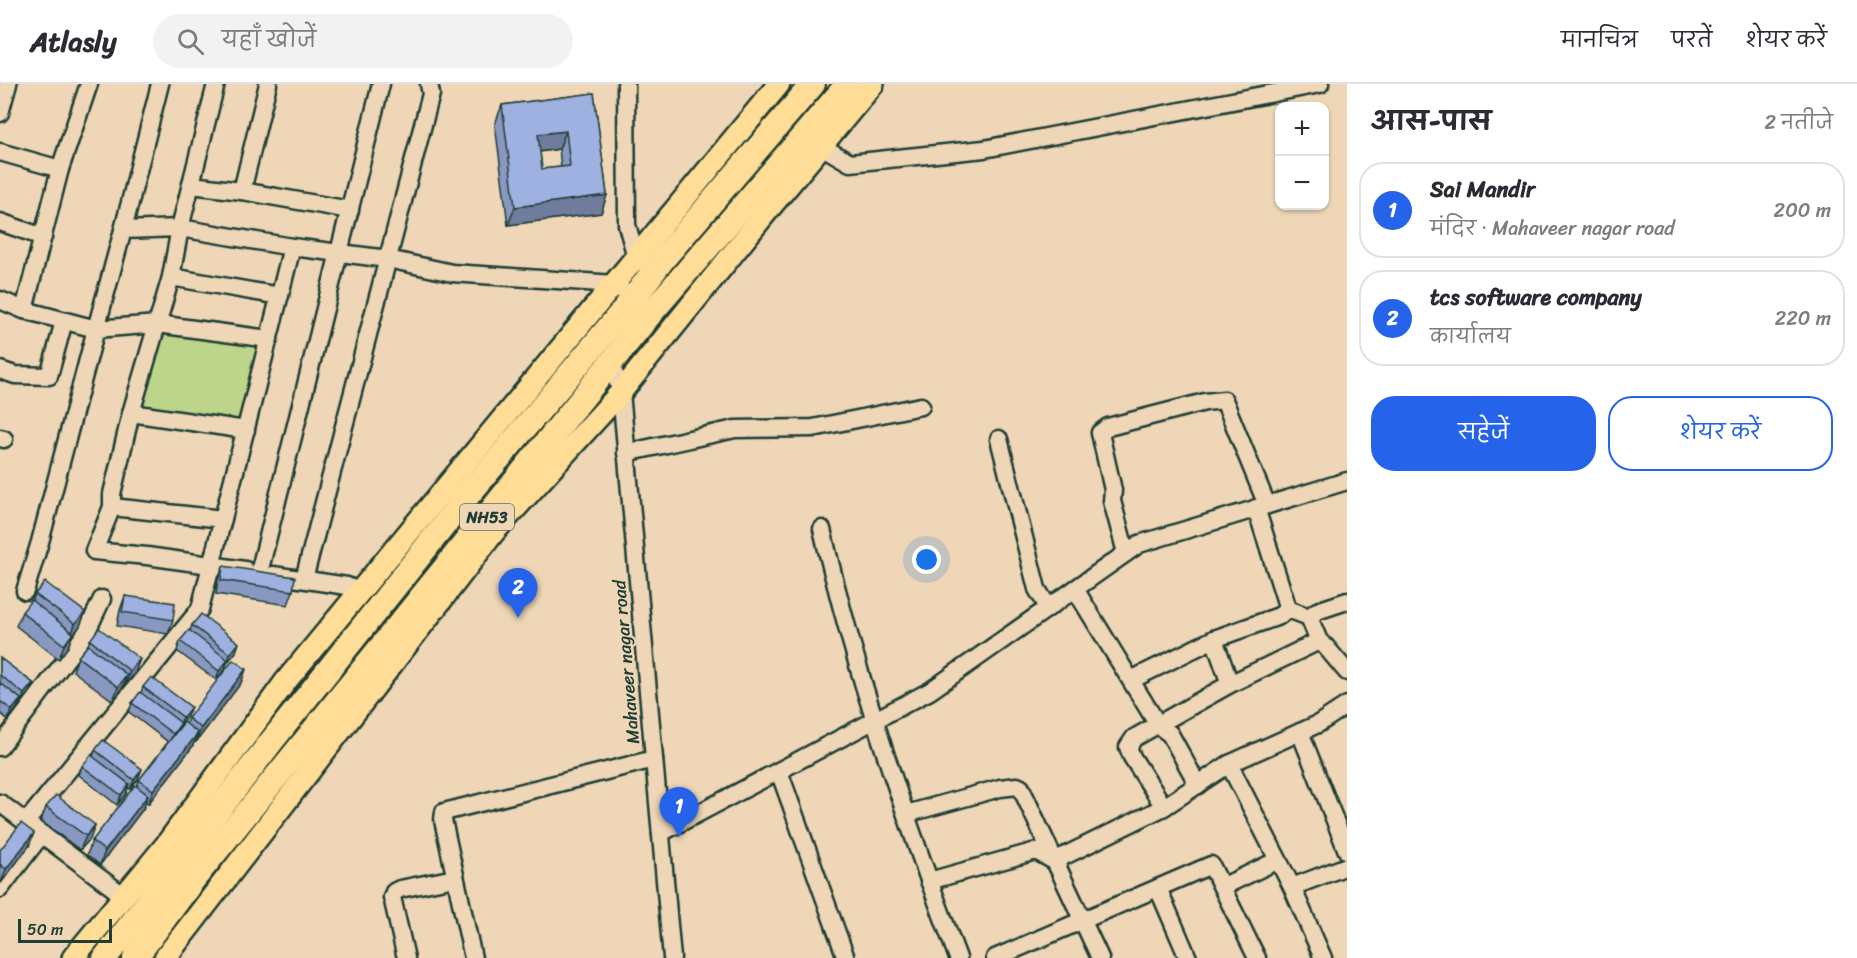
<!DOCTYPE html>
<html lang="hi">
<meta charset="utf-8">
<style>
:root{--surface:#fff;--page:#f2f2f3;--text:#2b2b33;--muted:#7c7c81;--line:#e1e1e2;--accent:#2563eb}
body{margin:0;font-family:Sriracha,"Playpen Sans Deva",sans-serif;background:var(--page);color:var(--text)}
.controls{position:absolute;right:18px;top:18px;display:grid;overflow:hidden;border-radius:12px;box-shadow:0 2px 4px #0004}
.controls button{width:54px;height:54px;display:grid;place-items:center;padding:0;border:0;border-bottom:2px solid var(--line);background:var(--surface);color:var(--text);font:30px sans-serif}
.scale{position:absolute;left:18px;bottom:15px;width:94px;box-sizing:border-box;padding-left:6px;border:3px solid #1f3d34;border-top:0;font-size:16px;line-height:21px;white-space:nowrap;color:#1f3d34;-webkit-text-stroke:4px #eed6b6;paint-order:stroke}
.you{position:absolute;left:927px;top:476px;width:21px;height:21px;margin:-15px;border:4px solid #fff;border-radius:50%;background:#1a73e8;box-shadow:0 0 0 9px #1a73e833}
.badge{display:grid;place-items:center;width:39px;height:39px;border-radius:50%;background:var(--accent);color:#fff;font-size:20px;font-weight:700}
.pin{position:absolute;translate:-50% -50px;filter:drop-shadow(0 2px 3px #0008)}
.pin::after{content:'';position:absolute;top:32px;width:21px;height:18px;background:inherit;clip-path:polygon(0 0,100% 0,50% 100%)}
.list{margin:0;padding:0;list-style:none}
h2{display:flex;justify-content:space-between;align-items:center;height:78px;margin:0;padding:0 24px;font-size:26px}
h2 small{font-size:20px;font-weight:400;color:var(--muted)}
.list li{display:grid;grid-template-columns:39px 1fr auto;gap:18px;align-items:center;box-sizing:border-box;height:96px;margin:0 12px 12px;padding:0 12px;border:2px solid var(--line);border-radius:24px}
.list b{display:block;font-size:22px;white-space:nowrap}
.list p{margin:0;font-size:20px;white-space:nowrap;color:var(--muted)}
.list em{font-size:20px;font-style:normal;color:var(--muted)}
.actions{display:flex;gap:12px;padding:18px 24px}
.actions a{flex:1;padding:14px 0;border:2px solid var(--accent);border-radius:24px;text-align:center;font-size:21px;color:var(--accent)}
.actions .main{background:var(--accent);color:#fff}
.icon{flex:none;width:33px;height:33px;fill:none;stroke:currentColor;stroke-width:2;stroke-linecap:round;stroke-linejoin:round}
.map{position:relative;flex:none;width:1347px;height:874px;overflow:hidden}
header{display:flex;align-items:center;gap:36px;box-sizing:border-box;height:84px;padding:0 30px;background:var(--surface);border-bottom:2px solid var(--line)}
header strong{font-size:28px}
nav{display:flex;gap:33px;margin-inline-start:auto;font-size:21px}
.search{width:420px;height:54px;background:var(--page);display:flex;align-items:center;gap:15px;box-sizing:border-box;padding:0 21px;border-radius:33px;color:var(--muted);font-size:22px}
main{display:flex}
aside{flex:1;background:var(--surface)}
.map>svg:first-child{display:block}
.green{fill:#bcd58b;stroke:#6e8960;stroke-width:1.5}
.lines{fill:none;stroke-linecap:round;stroke-linejoin:round}
.minor-casing{stroke:#1f3d34;stroke-width:21}
.major-casing{stroke:#1f3d34;stroke-width:26}
.highway-casing{stroke:#1f3d34;stroke-width:28}
.minor{stroke:#eed6b6;stroke-width:16}
.major{stroke:#ffdd96;stroke-width:21}
.highway{stroke:#ffdd96;stroke-width:24}
.wall{fill:#8998c1;stroke:#1f3d34;stroke-width:1.5;fill-rule:evenodd}
.shaded-wall{fill:#6f7c9d;stroke:#1f3d34;stroke-width:1.5}
.building{fill:#9fb1e0;stroke:#1f3d34;stroke-width:1.5;fill-rule:evenodd}
.labels{text-anchor:middle;dominant-baseline:central;stroke-width:4.5;stroke-linejoin:round;paint-order:stroke}
.shield{fill:#eed6b6;stroke:#5d6b5b;stroke-width:1.5}
.shield-label{font-size:16px;font-weight:bold;fill:#1f3d34}
.street-label{font-size:18px;fill:#1f3d34;stroke:#eed6b6}
</style>
<header>
<strong>Atlasly</strong>
<div class="search"><svg class="icon" aria-label="search" viewBox="0 0 24 24"><circle cx="10" cy="10" r="6"/><path d="M15 15l6 6"/></svg>यहाँ खोजें</div>
<nav><a>मानचित्र</a><a>परतें</a><a>शेयर करें</a></nav>
</header>
<main>
<div class="map">
<svg width="1347" height="874" viewBox="0 0 1347 874">
<rect width="100%" height="100%" fill="#eed6b6"/>
<filter id="ink" filterUnits="userSpaceOnUse"><feTurbulence type="fractalNoise" baseFrequency=".0167" numOctaves="2"/><feDisplacementMap in="SourceGraphic" scale="12" xChannelSelector="R" yChannelSelector="G"/><feConvolveMatrix kernelMatrix="1 2 1 2 8 2 1 2 1" color-interpolation-filters="sRGB"/></filter>
<g filter="url(#ink)">
<path class="green" d="M158,240L260,258L237,341L138,324Z"/>
<g class="lines">
<defs>
<g id="minor">
<path d="M216,0L180,144L171,193L131,329L112,410V423L94,467L147,472L245,486"/>
<path d="M626,0L627,141L636,173L642,178"/>
<path d="M0,29L8,0"/>
<path d="M821,62L850,79L984,65L1320,0"/>
<path d="M0,68L60,85L89,0"/>
<path d="M60,85L24,226L96,245L123,146L180,144L292,163L388,175L452,189L615,200L640,221"/>
<path d="M191,101L242,107L350,126"/>
<path d="M242,107L268,0"/>
<path d="M0,138L43,153"/>
<path d="M123,146L160,0"/>
<path d="M171,193L280,212"/>
<path d="M0,216L24,226"/>
<path d="M611,279L621,308L672,874"/>
<path d="M0,286L15,291L49,292L64,237"/>
<path d="M131,329L246,346"/>
<path d="M0,354L4,355"/>
<path d="M999,355L1037,505L1048,523"/>
<path d="M626,369L735,345L813,344L921,322"/>
<path d="M112,423L223,435"/>
<path d="M1256,424L1288,525"/>
<path d="M822,445C856,592 905,734 958,874"/>
<path d="M1126,469L1112,417L1113,406L1100,349L1108,343L1205,318L1224,316L1267,421"/>
<path d="M259,489L381,0"/>
<path d="M273,491L347,502L361,508"/>
<path d="M304,495L431,10L429,0"/>
<path d="M1075,505L1158,641L1170,650L1198,701"/>
<path d="M25,507L40,458L96,245L157,240L269,255"/>
<path d="M1288,525L1309,533L1319,557L1326,563L1347,588"/>
<path d="M1309,533L1317,527L1347,517"/>
<path d="M1214,555L1230,600"/>
<path d="M1131,596L1214,555L1279,532L1288,525"/>
<path d="M1300,648L1347,767"/>
<path d="M0,663L86,549L102,515"/>
<path d="M1229,680L1292,803L1323,874"/>
<path d="M779,687L846,874"/>
<path d="M0,719L124,812"/>
<path d="M1164,723L1132,673L1128,663L1134,654L1230,600L1319,557"/>
<path d="M906,730L1000,704L1017,702L1021,704L1100,874"/>
<path d="M26,738L200,525L292,163"/>
<path d="M661,749L930,607L1139,460L1347,397"/>
<path d="M929,797L1036,767L1054,777L1164,723L1229,680L1318,640L1347,621"/>
<path d="M1222,803L1278,776"/>
<path d="M1292,803L1347,782"/>
<path d="M1158,804L1188,874"/>
<path d="M0,805L42,750"/>
<path d="M406,874L392,813L394,808L400,805L455,794"/>
<path d="M473,874L443,736L444,728L654,675"/>
<path d="M995,874L1211,781L1257,874"/>
</g>
<g id="major">
<path d="M73,874L166,761L286,597L779,0"/>
<path d="M165,874L493,449L621,308L772,121L873,0"/>
</g>
<g id="highway">
<path d="M105,874L271,658L464,416L632,216L663,175L813,0"/>
<path d="M135,874L192,797L651,229L848,0"/>
</g>
</defs>
<use href="#minor" class="minor-casing"/>
<use href="#major" class="major-casing"/>
<use href="#highway" class="highway-casing"/>
<use href="#minor" class="minor"/>
<use href="#major" class="major"/>
<use href="#highway" class="highway"/>
</g>
<g class="wall">
<path d="M594,9L607,111L601,129L508,141L495,40L502,21ZM559,65L561,83L542,85L540,68Z"/>
<path d="M223,482L293,507L288,521L216,510L218,496Z"/>
<path d="M35,510L85,528L80,542L72,552L68,563L59,575L16,542L22,528L32,517Z"/>
<path d="M125,512L173,536L168,550L117,542L120,526Z"/>
<path d="M192,541L236,568L227,579L225,585L216,596L177,567L180,557L190,547Z"/>
<path d="M90,556L135,589L125,601L124,600L122,605L113,617L73,587L78,573L88,561Z"/>
<path d="M0,574L33,599L29,608L21,619L19,618L17,624L8,636L0,629Z"/>
<path d="M246,585L241,599L196,658L195,657L192,663L148,720L146,718L143,725L100,781L87,771L92,757L137,702L139,696L168,658L129,628L132,619L141,609L143,603L187,632L178,645L186,640L188,634Z"/>
<path d="M95,666L138,695L130,705L128,704L126,710L117,721L79,691L82,682L93,673Z"/>
<path d="M46,723L95,741L90,755L80,766L41,737Z"/>
<path d="M29,762L1,799L0,798V766Z"/>
</g>
<g class="shaded-wall">
<path d="M566,47L559,65L531,69L538,50Z"/>
<path d="M607,111L601,129L508,141L515,123Z"/>
<path d="M85,528L80,542L72,552L68,563L59,575L64,561L71,552L75,540Z"/>
<path d="M239,559L236,568L227,579L230,570Z"/>
<path d="M140,575L135,589L125,601L130,587Z"/>
<path d="M228,576L225,585L216,596L219,587Z"/>
<path d="M246,585L241,599L196,658L201,644Z"/>
<path d="M127,591L122,605L113,617L118,603Z"/>
<path d="M33,599L29,608L21,619L24,610Z"/>
<path d="M21,615L17,624L8,636L12,626Z"/>
<path d="M191,623L187,632L179,643L183,633Z"/>
<path d="M181,639L177,648L169,659L173,650Z"/>
<path d="M198,649L192,663L148,720L153,706Z"/>
<path d="M142,685L138,695L130,705L134,696Z"/>
<path d="M129,700L126,710L117,721L121,711Z"/>
<path d="M148,711L143,725L100,781L105,767Z"/>
<path d="M95,741L90,755L80,766L86,752Z"/>
<path d="M34,749L29,762L1,799L6,785Z"/>
</g>
<g class="building">
<path d="M594,9L607,111L515,123L502,21ZM566,47L570,82L542,85L538,50Z"/>
<path d="M223,482L295,493L293,507L221,496Z"/>
<path d="M45,498L85,528L75,540L35,510Z"/>
<path d="M125,512L175,519L173,536L122,528Z"/>
<path d="M31,516L73,549L64,561L22,528Z"/>
<path d="M201,530L239,559L230,570L192,541Z"/>
<path d="M99,544L140,575L130,587L90,556Z"/>
<path d="M189,546L228,576L219,587L180,557Z"/>
<path d="M88,561L127,591L118,603L78,573Z"/>
<path d="M0,574L33,599L24,610L0,591Z"/>
<path d="M233,576L246,585L201,644L188,634Z"/>
<path d="M151,593L191,623L183,633L143,603Z"/>
<path d="M0,599L21,615L12,626L0,617Z"/>
<path d="M140,608L181,639L173,650L132,619Z"/>
<path d="M184,638L198,649L153,706L139,696Z"/>
<path d="M103,656L142,685L134,696L95,666Z"/>
<path d="M91,671L129,700L121,711L82,682Z"/>
<path d="M135,701L148,711L105,767L92,757Z"/>
<path d="M56,711L95,741L86,752L46,723Z"/>
<path d="M21,739L34,749L6,785L0,780V766Z"/>
</g>
</g>
<g class="labels">
<rect class="shield" x="460" y="420" width="54" height="26" rx="4.5"/>
<g class="shield-label">
<text x="487" y="433">NH53</text>
</g>
<g class="street-label">
<text transform="translate(626 578) rotate(-95)">Mahaveer nagar road</text>
</g>
</g>
</svg>
<div class="controls">
<button>+</button>
<button>−</button>
</div>
<div class="scale">50 m</div>
<div class="you"></div>
<div class="pin badge" style="left:679px;top:753px">1</div>
<div class="pin badge" style="left:518px;top:534px">2</div>
</div>
<aside>
<h2>आस-पास<small>2 नतीजे</small></h2>
<ul class="list">
<li><span class="badge">1</span><div><b>Sai Mandir</b><p>मंदिर · Mahaveer nagar road</p></div><em>200 m</em></li>
<li><span class="badge">2</span><div><b>tcs software company</b><p>कार्यालय</p></div><em>220 m</em></li>
</ul>
<div class="actions"><a class="main">सहेजें</a><a>शेयर करें</a></div>
</aside>
</main>
